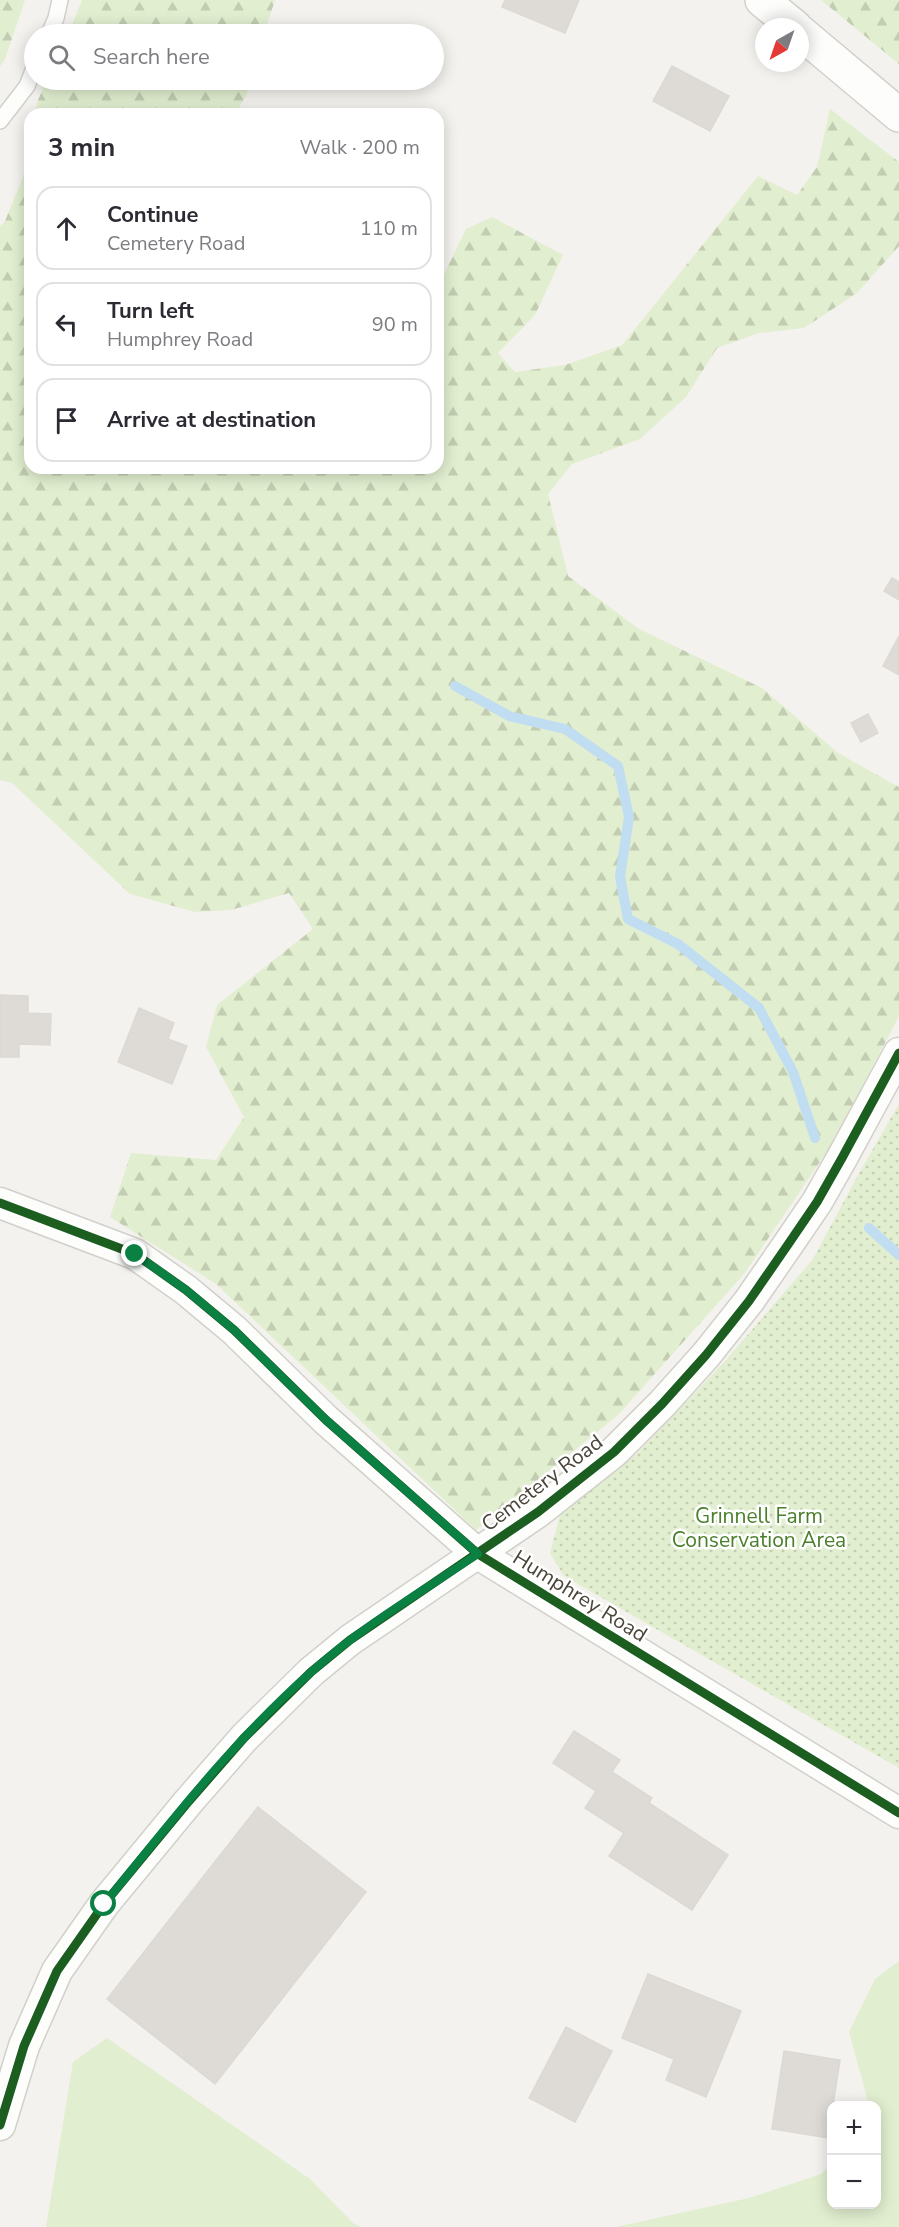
<!DOCTYPE html>
<meta charset="utf-8">
<style>
:root{--surface:#fff;--page:#f2f2f3;--text:#2b2b33;--muted:#7c7c81;--line:#e1e1e2}
body{margin:0;font-family:"Nunito Sans",sans-serif;background:var(--page);color:var(--text)}
.controls{position:absolute;right:18px;bottom:18px;display:grid;overflow:hidden;border-radius:12px;box-shadow:0 3px 15px #0003}
.controls button{width:54px;height:54px;display:grid;place-items:center;padding:0;border:0;border-bottom:2px solid var(--line);background:var(--surface);color:var(--text);font:30px sans-serif}
.compass{position:absolute;left:755px;top:18px;width:54px;height:54px;border-radius:50%;background:var(--surface);box-shadow:0 3px 15px #0003;rotate:220deg}
.stop{position:absolute;width:18px;height:18px;margin:-14px;border:4px solid #0b8043;border-radius:50%;background:#fff}
.stop.end{background:#0b8043;border-color:#fff;box-shadow:0 2px 6px #0008}
.list{margin:0;padding:0;list-style:none}
h2{display:flex;justify-content:space-between;align-items:center;height:78px;margin:0;padding:0 24px;font-size:26px}
h2 small{font-size:20px;font-weight:400;color:var(--muted)}
.list li{display:grid;grid-template-columns:39px 1fr auto;gap:18px;align-items:center;box-sizing:border-box;height:84px;margin:0 12px 12px;padding:0 12px;border:2px solid var(--line);border-radius:18px}
.list b{display:block;font-size:22px;white-space:nowrap}
.list p{margin:0;font-size:20px;white-space:nowrap;color:var(--muted)}
.list em{font-size:20px;font-style:normal;color:var(--muted)}
.icon{flex:none;width:33px;height:33px;fill:none;stroke:currentColor;stroke-width:2;stroke-linecap:round;stroke-linejoin:round}
.map{position:relative;flex:none;width:899px;height:2227px;overflow:hidden}
.search{position:absolute;background:var(--surface);box-shadow:0 3px 15px #0003;left:24px;top:24px;width:420px;height:66px;display:flex;align-items:center;gap:15px;box-sizing:border-box;padding:0 21px;border-radius:33px;color:var(--muted);font-size:22px}
.panel{position:absolute;background:var(--surface);box-shadow:0 3px 15px #0003;left:24px;top:108px;width:420px;height:366px;border-radius:18px}
.map>svg:first-child{display:block}
.grass{fill:#e1eecf}
.forest{fill:url(#forest-firs)}
.park{fill:url(#park-dots)}
.lines{fill:none;stroke-linecap:round;stroke-linejoin:round}
.stream{stroke:#c0ddf1;stroke-width:10}
.building{fill:#dedbd6;stroke:#dcd9d4;stroke-width:1.5}
.service-casing{stroke:#d2d0cb;stroke-width:18}
.minor-casing{stroke:#d2d0cb;stroke-width:33}
.tertiary-casing{stroke:#d2d0cb;stroke-width:36}
.service{stroke:#fdfdfc;stroke-width:15}
.minor{stroke:#fdfdfc;stroke-width:30}
.tertiary{stroke:#fdfdfc;stroke-width:33}
.cycleway-casing{stroke:#fff;stroke-width:13}
.cycleway{stroke:#1b5e20;stroke-width:9}
.route{stroke:#0b8043;stroke-width:8}
.labels{text-anchor:middle;dominant-baseline:central;stroke-width:5;stroke-linejoin:round;paint-order:stroke}
.street-label{font-size:21px;fill:#4b4439;stroke:#fff}
.park-label{font-size:21px;fill:#4a7f2a;stroke:#fff}
</style>
<div class="map">
<svg width="899" height="2227" viewBox="0 0 899 2227">
<defs>
<pattern id="forest-firs" width="22" height="20" patternUnits="userSpaceOnUse" patternTransform="scale(1.5)"><rect width="22" height="20" fill="#e1eecf"/><path d="M5 1l3.5 6h-7zM16 11l3.5 6h-7z" fill="#c3cdb2"/></pattern>
<pattern id="park-dots" width="8" height="8" patternUnits="userSpaceOnUse" patternTransform="scale(1.5)"><rect width="8" height="8" fill="#e1eecf"/><path d="M2 2h.1M6 6h.1" fill="none" stroke="#c3cdb2" stroke-width="1.8" stroke-linecap="round"/></pattern>
</defs>
<rect width="100%" height="100%" fill="#f4f2ee"/>
<g class="grass">
<path d="M899,1961V2227H616L749,2198L821,2174L831,2164L832,2204H876V2106L869,2105L849,2032L875,1979Z"/>
<path d="M107,2038L310,2179L353,2223L361,2227H46L73,2062Z"/>
</g>
<g class="forest">
<path d="M0,0H25L5,59L0,67Z"/>
<path d="M82,0H275L264,34H68Z"/>
<path d="M821,0H899V64Z"/>
<path d="M47,80H251L246,96L235,114H35L38,100Z"/>
<path d="M830,109L899,162V246L857,293L804,328L759,333L717,348L686,397L640,439L572,464L548,494L568,576L639,629L762,688L838,753L899,787V1016L834,1141L744,1274L618,1415L476,1530L216,1284L110,1217L131,1153L216,1160L244,1117L206,1047L217,1005L313,929L289,893L231,910L195,912L130,894L12,783L0,780V227L5,221L25,172L30,145V468H438V287L466,229L492,217L563,255L535,315L498,353L515,372L565,365L622,345L758,176L797,195L817,167Z"/>
</g>
<path class="park" d="M899,1104V1768L564,1576L550,1553L560,1515L638,1453L726,1360L813,1259L858,1175Z"/>
<g class="lines">
<g class="stream">
<path d="M455,686L509,716L565,729L618,766L629,817L620,877L628,919L678,944L759,1008L793,1072L815,1138"/>
<path d="M869,1228L899,1255"/>
</g>
</g>
<g class="building">
<path d="M505,0H579L565,33L502,7Z"/>
<path d="M672,66L729,96L710,131L653,101Z"/>
<path d="M892,578L899,582V600L884,591Z"/>
<path d="M899,636V675L883,666Z"/>
<path d="M868,714L878,733L861,742L851,723Z"/>
<path d="M0,995L28,996V1013L51,1014L50,1045L19,1044V1057H0Z"/>
<path d="M139,1008L174,1023L168,1039L187,1046L172,1084L118,1062Z"/>
<path d="M574,1731L620,1760L612,1772L652,1798L649,1803L728,1855L692,1910L609,1856L624,1833L585,1808L596,1791L553,1763Z"/>
<path d="M258,1807L366,1892L215,2084L107,1999Z"/>
<path d="M648,1974L741,2011L706,2097L666,2080L674,2059L622,2038Z"/>
<path d="M566,2027L612,2051L575,2122L529,2098Z"/>
<path d="M784,2051L840,2060L828,2138L772,2129Z"/>
</g>
<g class="lines">
<defs>
<g id="service">
<path d="M49,34L56,18L60,0"/>
<path d="M0,121L27,86L34,68"/>
</g>
<g id="minor">
<path d="M0,1203L135,1254L186,1290L234,1330L326,1420L478,1554L899,1813"/>
<path d="M0,2125L24,2046L57,1971L104,1904L189,1801L244,1738L311,1672L350,1640L538,1512L614,1452L662,1404L706,1355L749,1301L787,1246L817,1202L842,1158L899,1053"/>
</g>
<g id="tertiary">
<path d="M762,0L795,27"/>
<path d="M800,32L899,115"/>
</g>
</defs>
<use href="#service" class="service-casing"/>
<use href="#minor" class="minor-casing"/>
<use href="#tertiary" class="tertiary-casing"/>
<use href="#service" class="service"/>
<use href="#minor" class="minor"/>
<use href="#tertiary" class="tertiary"/>
<defs>
<g id="cycleway">
<path d="M0,1203L135,1254L186,1290L234,1330L326,1420L478,1554L899,1813"/>
<path d="M0,2125L24,2046L57,1971L104,1904L189,1801L244,1738L311,1672L350,1640L538,1512L614,1452L662,1404L706,1355L749,1301L787,1246L817,1202L842,1158L899,1053"/>
</g>
</defs>
<use href="#cycleway" class="cycleway-casing"/>
<use href="#cycleway" class="cycleway"/>
</g>
<g class="lines">
<path class="route" d="M104,1904C169,1824 233,1741 310,1673C361,1627 421,1592 478,1554L326,1420L234,1330L186,1290L135,1254"/>
</g>
<g class="labels">
<g class="street-label">
<text transform="translate(542 1483) rotate(-37)">Cemetery Road</text>
<text transform="translate(580 1596) rotate(32)">Humphrey Road</text>
</g>
<g class="park-label">
<text x="759" y="1516">Grinnell Farm<tspan x="759" dy="24">Conservation Area</tspan></text>
</g>
</g>
</svg>
<div class="controls">
<button>+</button>
<button>−</button>
</div>
<svg class="compass" viewBox="-18 -18 36 36"><path d="M0-13l5 13h-10z" fill="#e53935"/><path d="M0 13l5-13h-10z" fill="#7c7c81"/></svg>
<div class="stop" style="left:104px;top:1904px"></div>
<div class="stop end" style="left:135px;top:1254px"></div>
<div class="search"><svg class="icon" aria-label="search" viewBox="0 0 24 24"><circle cx="10" cy="10" r="6"/><path d="M15 15l6 6"/></svg>Search here</div>
<section class="panel">
<h2>3 min<small>Walk · 200 m</small></h2>
<ul class="list">
<li><svg class="icon" aria-label="ahead" viewBox="0 0 24 24"><path d="M12 20V5M6 11l6-6 6 6"/></svg><div><b>Continue</b><p>Cemetery Road</p></div><em>110 m</em></li>
<li><svg class="icon" aria-label="left" viewBox="0 0 24 24"><path d="M17 20v-9H6M10 6l-5 5 5 5"/></svg><div><b>Turn left</b><p>Humphrey Road</p></div><em>90 m</em></li>
<li><svg class="icon" aria-label="arrive" viewBox="0 0 24 24"><path d="M6 21V4h12l-3 4 3 4H6"/></svg><div><b>Arrive at destination</b></div></li>
</ul>
</section>
</div>
